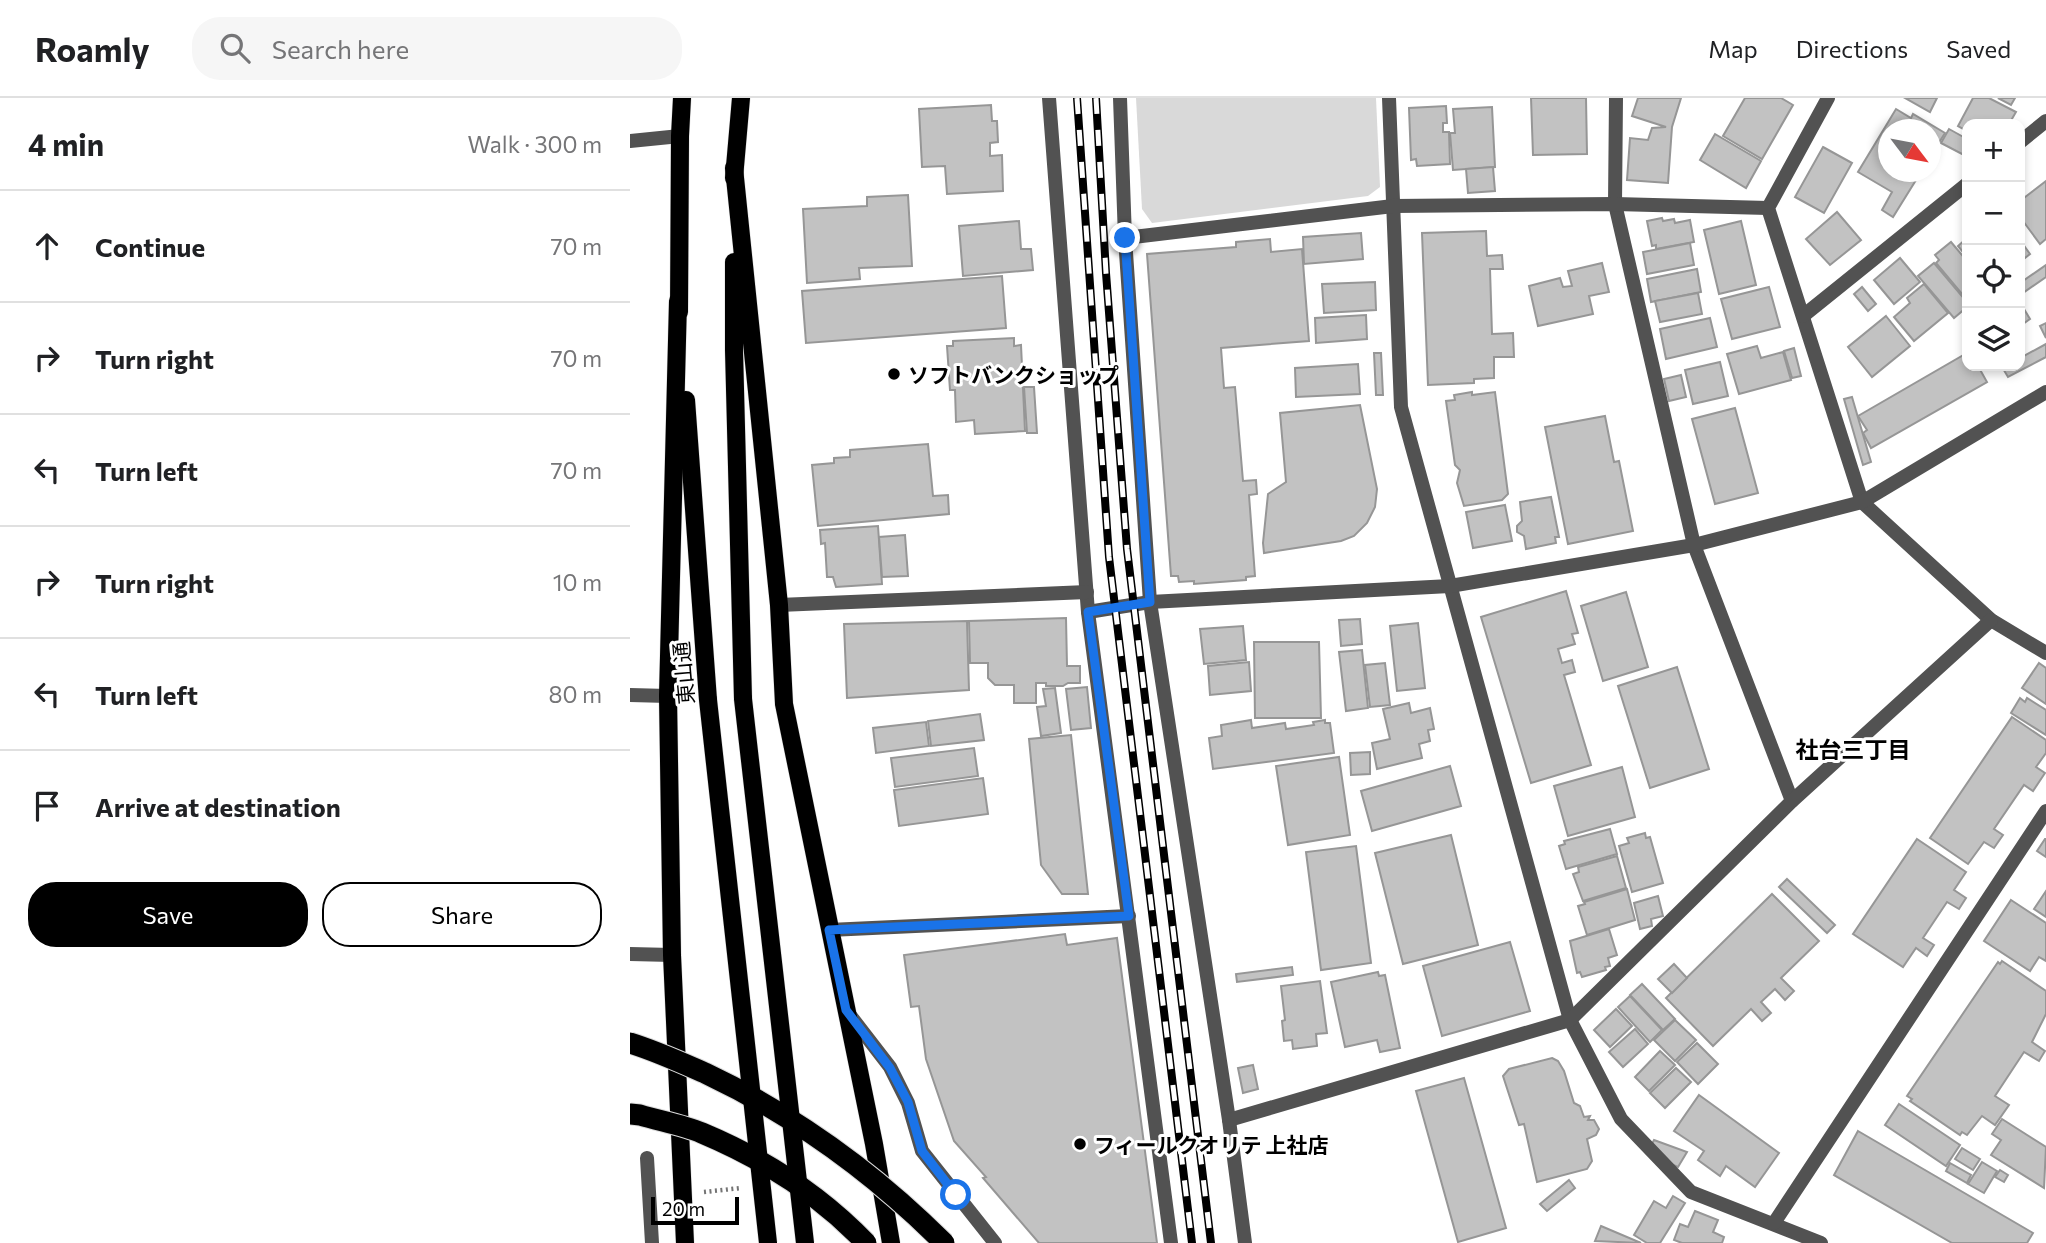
<!DOCTYPE html>
<meta charset="utf-8">
<style>
:root{--surface:#fff;--page:#f6f6f6;--text:#202124;--muted:#757577;--line:#e0e0e0;--accent:#000}
body{margin:0;font-family:Commissioner,"Noto Sans JP",sans-serif;background:var(--page);color:var(--text)}
.controls{position:absolute;right:21px;top:21px;display:grid;overflow:hidden;border-radius:14px;box-shadow:0 4px 10px #0003}
.controls button{width:63px;height:63px;display:grid;place-items:center;padding:0;border:0;border-bottom:2px solid var(--line);background:var(--surface);color:var(--text);font:35px sans-serif}
.compass{position:absolute;left:1248px;top:21px;width:63px;height:63px;border-radius:50%;background:var(--surface);box-shadow:0 4px 10px #0003;rotate:122deg}
.scale{position:absolute;left:21px;bottom:18px;width:88px;box-sizing:border-box;padding-left:7px;border:4px solid #000;border-top:0;font-size:19px;line-height:24px;white-space:nowrap;color:#000;-webkit-text-stroke:5px #fff;paint-order:stroke}
.stop{position:absolute;width:21px;height:21px;margin:-16px;border:5px solid #1a73e8;border-radius:50%;background:#fff}
.stop.end{background:#1a73e8;border-color:#fff;box-shadow:0 2px 7px #0008}
.list{margin:0;padding:0;list-style:none}
h2{display:flex;justify-content:space-between;align-items:center;height:91px;margin:0;padding:0 28px;font-size:30px}
h2 small{font-size:23px;font-weight:400;color:var(--muted)}
.list li{display:grid;grid-template-columns:46px 1fr auto;gap:21px;align-items:center;box-sizing:border-box;height:112px;padding:0 28px;border-top:2px solid var(--line)}
.list b{display:block;font-size:26px;white-space:nowrap}
.list em{font-size:23px;font-style:normal;color:var(--muted)}
.actions{display:flex;gap:14px;padding:21px 28px}
.actions a{flex:1;padding:16px 0;border:2px solid var(--accent);border-radius:28px;text-align:center;font-size:24px;color:var(--accent)}
.actions .main{background:var(--accent);color:#fff}
.icon{flex:none;width:38px;height:38px;fill:none;stroke:currentColor;stroke-width:2;stroke-linecap:round;stroke-linejoin:round}
.map{position:relative;flex:none;width:1416px;height:1145px;overflow:hidden}
header{display:flex;align-items:center;gap:42px;box-sizing:border-box;height:98px;padding:0 35px;background:var(--surface);border-bottom:2px solid var(--line)}
header strong{font-size:33px}
nav{display:flex;gap:38px;margin-inline-start:auto;font-size:24px}
.search{width:490px;height:63px;background:var(--page);display:flex;align-items:center;gap:18px;box-sizing:border-box;padding:0 24px;border-radius:28px;color:var(--muted);font-size:26px}
main{display:flex}
aside{flex:1;background:var(--surface)}
.map>svg:first-child{display:block}
.green{fill:#d9d9d9}
.building{fill:#c2c2c2;stroke:#969696;stroke-width:2}
.lines{fill:none;stroke-linecap:round;stroke-linejoin:round}
.primary-casing{stroke:#dbdbdb;stroke-width:19}
.path{stroke:#747474;stroke-width:4.5;stroke-dasharray:2 3.5;stroke-linecap:butt}
.street{stroke:#525252;stroke-width:14}
.primary{stroke:#000;stroke-width:18}
.rail-casing{stroke:#000;stroke-width:8}
.rail{stroke:#fff;stroke-width:5;stroke-dasharray:16;stroke-linecap:butt}
.primary-bridge-casing{stroke:#dbdbdb;stroke-width:19;stroke-linecap:butt}
.highway-bridge-casing{stroke:#dbdbdb;stroke-width:23;stroke-linecap:butt}
.primary-bridge{stroke:#000;stroke-width:18}
.highway-bridge{stroke:#000;stroke-width:21}
.route{stroke:#1a73e8;stroke-width:9}
.poi-dot{fill:#000;stroke:#fff;stroke-width:2.5}
.labels{text-anchor:middle;dominant-baseline:central;stroke-width:6;stroke-linejoin:round;paint-order:stroke}
.poi-label{font-size:21px;font-weight:bold;fill:#000;stroke:#fff;text-anchor:start}
.street-label{font-size:21px;fill:#000;stroke:#fff}
.neighbourhood-label{font-size:23px;font-weight:bold;fill:#000;stroke:#fff}
</style>
<header>
<strong>Roamly</strong>
<div class="search"><svg class="icon" aria-label="search" viewBox="0 0 24 24"><circle cx="10" cy="10" r="6"/><path d="M15 15l6 6"/></svg>Search here</div>
<nav><a>Map</a><a>Directions</a><a>Saved</a></nav>
</header>
<main>
<aside>
<h2>4 min<small>Walk · 300 m</small></h2>
<ul class="list">
<li><svg class="icon" aria-label="ahead" viewBox="0 0 24 24"><path d="M12 20V5M6 11l6-6 6 6"/></svg><div><b>Continue</b></div><em>70 m</em></li>
<li><svg class="icon" aria-label="right" viewBox="0 0 24 24"><path d="M7 20v-9h11M14 6l5 5-5 5"/></svg><div><b>Turn right</b></div><em>70 m</em></li>
<li><svg class="icon" aria-label="left" viewBox="0 0 24 24"><path d="M17 20v-9H6M10 6l-5 5 5 5"/></svg><div><b>Turn left</b></div><em>70 m</em></li>
<li><svg class="icon" aria-label="right" viewBox="0 0 24 24"><path d="M7 20v-9h11M14 6l5 5-5 5"/></svg><div><b>Turn right</b></div><em>10 m</em></li>
<li><svg class="icon" aria-label="left" viewBox="0 0 24 24"><path d="M17 20v-9H6M10 6l-5 5 5 5"/></svg><div><b>Turn left</b></div><em>80 m</em></li>
<li><svg class="icon" aria-label="arrive" viewBox="0 0 24 24"><path d="M6 21V4h12l-3 4 3 4H6"/></svg><div><b>Arrive at destination</b></div></li>
</ul>
<div class="actions"><a class="main">Save</a><a>Share</a></div>
</aside>
<div class="map">
<svg width="1416" height="1145" viewBox="0 0 1416 1145">
<rect width="100%" height="100%" fill="#fff"/>
<path class="green" d="M506,0H746L750,89L738,98L522,125L512,111Z"/>
<g class="building">
<path d="M901,0H956L957,56L903,57Z"/>
<path d="M1008,0H1051L1042,29L1038,85L997,82L1000,40L1018,42L1022,30L1036,29L1002,18Z"/>
<path d="M1115,0H1151L1163,7L1132,61L1093,38Z"/>
<path d="M1275,0H1307L1300,14Z"/>
<path d="M1343,0H1359L1386,14L1379,26H1337V33L1328,28Z"/>
<path d="M1368,0H1385L1381,7Z"/>
<path d="M361,7L362,23H367L368,44L360,45V58L372,57L373,93L317,96L315,68L292,69L289,11Z"/>
<path d="M816,8L817,25H813V34H819L820,66L787,68L786,61L781,62L779,10Z"/>
<path d="M862,9L865,69L823,72L820,35H825L823,11Z"/>
<path d="M1266,11L1281,20L1283,16L1315,35L1300,59V32H1258V74H1291L1263,119L1252,112L1262,94L1228,74Z"/>
<path d="M1319,31L1337,41V64L1334,63L1336,58L1311,45Z"/>
<path d="M1085,36L1131,63L1116,90L1070,62Z"/>
<path d="M1193,49L1222,65L1194,115L1165,99Z"/>
<path d="M863,69L865,93L838,95L836,71Z"/>
<path d="M1416,83V141L1410,146L1390,119V103Z"/>
<path d="M278,97L282,168L229,170L230,181L177,185L173,111L237,108V99Z"/>
<path d="M1207,114L1231,142L1200,167L1176,141Z"/>
<path d="M1032,120L1033,123L1044,121L1045,125L1060,122L1064,144L1026,151V147L1022,148L1017,123Z"/>
<path d="M389,123L391,151H401L403,172L333,178L329,128Z"/>
<path d="M1111,123L1126,187L1089,196L1074,132Z"/>
<path d="M856,133L857,158L872,157L873,171H860L862,236L883,235L884,259H864V280L844,281V285L798,287L792,135Z"/>
<path d="M731,135L733,161L674,166L673,139Z"/>
<path d="M1337,140V159L1328,148Z"/>
<path d="M640,141L641,154L672,151L679,243L591,250L594,290L605,289L613,383L626,382L627,396L619,397L625,478L616,479V482L564,486V483L549,484L548,478H541L517,156L606,149V144Z"/>
<path d="M1390,142L1400,156L1390,164Z"/>
<path d="M1321,144L1337,163V202L1306,165L1309,162L1305,157Z"/>
<path d="M1060,145L1064,167L1017,176L1013,154Z"/>
<path d="M1270,160L1290,184L1264,206L1244,182Z"/>
<path d="M972,165L979,194L959,198L963,216L908,228L899,188L930,180L933,189L942,188L938,173Z"/>
<path d="M1304,165L1337,204V209L1324,220L1288,178Z"/>
<path d="M1416,167V179L1390,197V185Z"/>
<path d="M1067,171L1071,194L1021,204L1017,181Z"/>
<path d="M372,178L376,230L176,245L172,193Z"/>
<path d="M745,184L746,212L694,215L692,186Z"/>
<path d="M1294,186L1318,215L1284,243L1264,219L1280,205L1277,200Z"/>
<path d="M1139,189L1150,229L1102,241L1091,201Z"/>
<path d="M1232,189L1246,206L1238,213L1224,196Z"/>
<path d="M1068,195L1072,216L1030,224L1025,203Z"/>
<path d="M1394,211L1400,221L1390,228V213Z"/>
<path d="M736,217L737,241L686,245L685,220Z"/>
<path d="M1256,218L1280,248L1242,279L1218,249Z"/>
<path d="M1080,220L1087,249L1036,261L1030,231Z"/>
<path d="M1416,225V240L1410,228Z"/>
<path d="M384,240V248L391,247L395,333L345,336L344,322L326,324L325,292H320L317,248H323V243Z"/>
<path d="M1416,246V259L1378,279L1372,269L1390,268V260Z"/>
<path d="M1127,248L1131,260L1153,254L1161,282L1109,296L1097,256Z"/>
<path d="M1164,250L1171,278L1162,280L1154,253Z"/>
<path d="M744,255H751L753,297H746Z"/>
<path d="M1337,255V268H1348L1357,284L1241,350L1233,335L1237,332L1228,318Z"/>
<path d="M1090,264L1098,298L1063,306L1055,272Z"/>
<path d="M728,266L730,296L666,299L665,270Z"/>
<path d="M1051,277L1056,299L1039,303L1034,281Z"/>
<path d="M394,289H404L407,335H397Z"/>
<path d="M842,294V297L865,294L878,396L872,402L834,408L827,385L830,372L825,367L816,303L825,302L824,297Z"/>
<path d="M1222,299L1241,364L1233,367L1214,301Z"/>
<path d="M730,307L747,391L745,409L737,425L724,438L711,443L634,455L633,445L638,396L656,384L650,315Z"/>
<path d="M1105,310L1128,395L1085,406L1062,321Z"/>
<path d="M975,318L984,364L989,363L1003,433L938,446L915,329Z"/>
<path d="M298,346L303,398L318,397L319,416L188,428L182,367L204,365V360L220,359V352Z"/>
<path d="M921,399L929,439H925L926,445L896,451L894,438L887,434V428L892,423L890,404Z"/>
<path d="M875,407L882,443L843,450L836,414Z"/>
<path d="M248,428L252,486L206,489L203,479H197L195,445L191,446L190,432Z"/>
<path d="M275,437L278,478L252,479L249,439Z"/>
<path d="M936,493L948,535L942,536L945,546L928,551L932,565L942,562L945,574L934,577L961,667L901,685L851,519Z"/>
<path d="M996,494L1018,569L973,583L951,508Z"/>
<path d="M436,520L437,568H450V585H438L433,588H416V585H406V605H384V587H365L358,580V565H340L339,523Z"/>
<path d="M730,521L732,546L711,548L709,522Z"/>
<path d="M337,523L339,592L217,600L214,526Z"/>
<path d="M788,525L795,590L767,593L760,528Z"/>
<path d="M613,528L616,562L574,566L570,531Z"/>
<path d="M624,544H689L691,620H625Z"/>
<path d="M732,552L738,610L716,613L709,554Z"/>
<path d="M619,564L621,593L580,597L578,568Z"/>
<path d="M755,565L760,607L740,609L735,567Z"/>
<path d="M1409,565L1416,570V606L1392,590Z"/>
<path d="M1047,569L1079,671L1020,690L988,588Z"/>
<path d="M457,589L461,630L441,632L436,591Z"/>
<path d="M425,590L431,635L411,638L407,609L416,608L413,591Z"/>
<path d="M1390,600L1395,604L1397,600L1416,612V637L1381,615Z"/>
<path d="M779,605L781,615L800,610L804,631L798,632L800,643L789,646L792,660L747,671L742,645L760,641L753,611Z"/>
<path d="M350,616L354,642L301,648L298,623Z"/>
<path d="M1382,619L1416,642V655L1406,669L1415,675L1403,693L1394,687L1364,731L1373,737L1364,750L1354,744L1338,766L1300,740Z"/>
<path d="M621,622L622,630L655,625L656,631L684,627L683,624L695,622V625H700L704,655L583,671L579,640L592,638L591,627Z"/>
<path d="M296,624L299,648L246,655L243,630Z"/>
<path d="M441,637L458,796H432L411,767L399,641Z"/>
<path d="M344,650L348,678L265,689L261,660Z"/>
<path d="M740,654V676L721,677L720,655Z"/>
<path d="M709,659L720,737L658,747L646,668Z"/>
<path d="M820,668L831,708L742,733L731,693Z"/>
<path d="M992,669L1005,719L938,738L924,688Z"/>
<path d="M353,680L358,716L269,728L264,692Z"/>
<path d="M980,731L987,756L936,771L929,748L935,746L934,743Z"/>
<path d="M1015,735L1016,740L1020,739L1033,785L1002,794L989,748L999,745L997,740Z"/>
<path d="M821,737L848,847L773,866L745,755Z"/>
<path d="M1287,741L1336,774L1324,792L1336,800L1329,811L1317,804L1293,840L1304,847L1297,858L1286,850L1273,869L1223,836Z"/>
<path d="M1415,741H1416V759L1407,753Z"/>
<path d="M726,748L741,865L691,872L676,754Z"/>
<path d="M987,758L996,790L953,803L943,776L949,774L948,769Z"/>
<path d="M1157,781L1205,827L1197,835L1149,789Z"/>
<path d="M997,791L1005,822L957,837L948,808L955,806L954,804Z"/>
<path d="M1416,793V819L1404,811Z"/>
<path d="M1142,796L1189,843L1151,880L1164,893L1155,902L1145,891L1131,904L1141,915L1132,923L1121,911L1083,948L1036,900Z"/>
<path d="M1028,798L1033,818L1021,821L1022,828L1010,831L1004,805Z"/>
<path d="M1381,802L1416,825V863L1409,859L1400,873L1354,843Z"/>
<path d="M979,831L987,857L978,860L980,868L975,869L976,872L952,879L950,874L947,875L940,843Z"/>
<path d="M435,836L437,847L487,840L527,1145H409L353,1080L356,1079L324,1043L296,961L289,908L281,909L274,857Z"/>
<path d="M880,844L900,913L812,938L793,868Z"/>
<path d="M1372,863L1416,893V916L1402,944L1415,953L1409,963L1394,954L1365,998L1379,1007L1365,1027L1352,1018L1337,1037L1332,1034L1330,1037L1280,1003L1282,1001L1277,998L1368,864L1370,866Z"/>
<path d="M1044,866L1057,880L1042,895L1028,881Z"/>
<path d="M662,869L663,877L607,884L606,876Z"/>
<path d="M748,874L749,878L755,877L770,950L750,954L747,942L715,949L701,884Z"/>
<path d="M690,883L697,935L686,936L687,948L663,951L662,942L654,943L652,923L655,922L651,888Z"/>
<path d="M1012,886L1045,921L1033,932L1000,897Z"/>
<path d="M1000,898L1032,932L1020,944L988,909Z"/>
<path d="M986,911L1002,928L980,949L964,932Z"/>
<path d="M1045,922L1066,942L1045,963L1024,942Z"/>
<path d="M1005,931L1018,946L993,969L979,954Z"/>
<path d="M1067,945L1088,966L1068,986L1047,964Z"/>
<path d="M1030,953L1045,967L1019,993L1005,979Z"/>
<path d="M922,960L928,963L934,973L944,1005L950,1008L954,1019L960,1018L958,1022H964L969,1031L966,1037L957,1041L962,1063L957,1071L907,1084L894,1026L889,1027L873,978L879,971Z"/>
<path d="M623,967L628,991L613,995L608,970Z"/>
<path d="M1046,970L1061,984L1035,1010L1020,995Z"/>
<path d="M834,980L876,1130L828,1144L786,993Z"/>
<path d="M1069,997L1149,1055L1125,1089L1096,1068L1090,1078L1068,1062L1074,1053L1044,1033Z"/>
<path d="M1269,1006L1330,1047L1316,1068L1255,1027Z"/>
<path d="M1372,1021L1416,1049L1414,1090L1361,1057L1371,1042L1362,1036Z"/>
<path d="M1228,1033L1403,1135L1397,1145H1322L1204,1077Z"/>
<path d="M1024,1042L1057,1054L1048,1069L1017,1056Z"/>
<path d="M1332,1050L1350,1061L1343,1072L1325,1061Z"/>
<path d="M1352,1064L1367,1073L1354,1095L1338,1086Z"/>
<path d="M1320,1065L1341,1077L1337,1085L1316,1073Z"/>
<path d="M1370,1072L1378,1077L1374,1084L1365,1079Z"/>
<path d="M939,1082L945,1090L917,1113L910,1106Z"/>
<path d="M1043,1098L1055,1105L1030,1145H1017L1004,1137L1024,1103L1036,1110Z"/>
<path d="M1065,1113L1088,1122L1083,1134L1094,1139L1092,1145H1052L1044,1142L1050,1126L1058,1129Z"/>
<path d="M971,1128L1011,1145L965,1143Z"/>
</g>
<g class="lines">
<defs>
<g id="primary">
<path d="M104,70L149,507L154,606L244,1046L261,1145"/>
<path d="M104,80L111,0"/>
<path d="M104,164V252L113,601"/>
<path d="M48,203L38,598L42,857L55,1145"/>
<path d="M49,214L50,38L52,0"/>
<path d="M56,302L78,602"/>
</g>
</defs>
<use href="#primary" class="primary-casing"/>
<path class="path" d="M74,1094L111,1090"/>
<g class="street">
<path d="M419,0L458,514L541,1145"/>
<path d="M490,0L495,140L520,504L599,1022L615,1145"/>
<path d="M759,0L771,309L940,922L991,1021L1061,1094L1191,1145"/>
<path d="M986,0L985,106L1064,447L1162,703"/>
<path d="M1198,0L1138,110L1232,404L1361,522L1416,555"/>
<path d="M0,43L50,38"/>
<path d="M1390,44L1416,23"/>
<path d="M495,140L763,108L985,106L1138,110"/>
<path d="M1173,218L1337,86"/>
<path d="M149,507L457,494"/>
<path d="M458,514L520,504L820,488L1064,447L1232,404L1416,294"/>
<path d="M0,597L38,598"/>
<path d="M199,832L499,818"/>
<path d="M0,856L42,857"/>
<path d="M219,916L260,969L278,1005L292,1053L365,1145"/>
<path d="M599,1022L940,922L1162,703L1361,522"/>
<path d="M17,1060L22,1145"/>
<path d="M1144,1125L1416,713"/>
</g>
<use href="#primary" class="primary"/>
<defs>
<g id="rail">
<path d="M447,0L479,459L562,1145"/>
<path d="M466,0L476,175L497,451L581,1145"/>
</g>
</defs>
<use href="#rail" class="rail-casing"/>
<use href="#rail" class="rail"/>
<defs>
<g id="primary-bridge">
<path d="M113,601L175,1145"/>
<path d="M78,602L138,1145"/>
</g>
<g id="highway-bridge">
<path d="M0,945C26,953 50,964 75,975C164,1017 244,1075 314,1145"/>
<path d="M0,1016L10,1017C30,1023 53,1027 72,1035C134,1061 190,1097 236,1145"/>
</g>
</defs>
<use href="#primary-bridge" class="primary-bridge-casing"/>
<use href="#highway-bridge" class="highway-bridge-casing"/>
<use href="#primary-bridge" class="primary-bridge"/>
<use href="#highway-bridge" class="highway-bridge"/>
</g>
<g class="lines">
<path class="route" d="M326,1097L292,1053L278,1004L260,970L216,912L199,832L499,818L458,514L520,504L495,140"/>
</g>
<g class="poi-dot">
<circle cx="264" cy="276" r="7"/>
<circle cx="450" cy="1046" r="7"/>
</g>
<g class="labels">
<g class="poi-label">
<text x="278" y="276">ソフトバンクショップ</text>
<text x="464" y="1046">フィールクオリテ 上社店</text>
</g>
<g class="street-label">
<text transform="translate(53 575) rotate(-95)">東山通</text>
</g>
<g class="neighbourhood-label">
<text x="1223" y="651">社台三丁目</text>
</g>
</g>
</svg>
<div class="controls">
<button>+</button>
<button>−</button>
<button><svg class="icon" aria-label="locate" viewBox="0 0 24 24"><circle cx="12" cy="12" r="6"/><path d="M12 2v4M12 18v4M2 12h4M18 12h4"/></svg></button>
<button><svg class="icon" aria-label="layers" viewBox="0 0 24 24"><path d="M12 4l9 5-9 5-9-5zM3 14l9 5 9-5"/></svg></button>
</div>
<svg class="compass" viewBox="-18 -18 36 36"><path d="M0-13l5 13h-10z" fill="#e53935"/><path d="M0 13l5-13h-10z" fill="#757577"/></svg>
<div class="scale">20 m</div>
<div class="stop" style="left:326px;top:1097px"></div>
<div class="stop end" style="left:495px;top:140px"></div>
</div>
</main>
